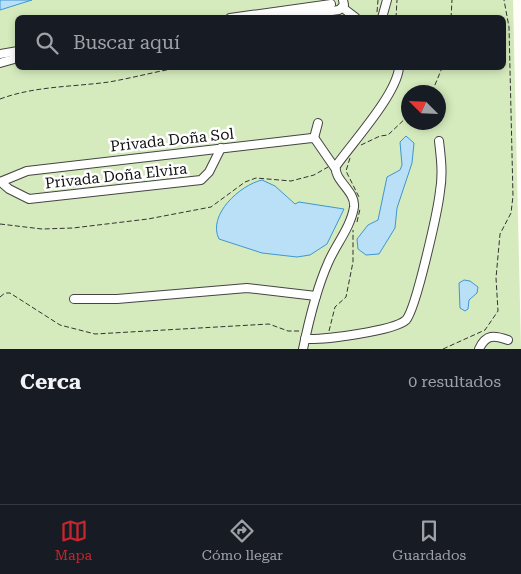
<!DOCTYPE html>
<html lang="es">
<meta charset="utf-8">
<style>
:root{--surface:#171b24;--page:#20242c;--text:#f1f3f6;--muted:#9ea1a6;--line:#363941;--accent:#c4262e}
body{margin:0;font-family:"Roboto Serif",serif;background:var(--page);color:var(--text)}
.compass{position:absolute;left:401px;top:85px;width:45px;height:45px;border-radius:50%;background:var(--surface);box-shadow:0 2px 8px #0003;rotate:294deg}
.list{margin:0;padding:0;list-style:none}
h2{display:flex;justify-content:space-between;align-items:center;height:65px;margin:0;padding:0 20px;font-size:21px}
h2 small{font-size:16px;font-weight:400;color:var(--muted)}
.icon{flex:none;width:28px;height:28px;fill:none;stroke:currentColor;stroke-width:2;stroke-linecap:round;stroke-linejoin:round}
.map{position:relative;flex:none;width:521px;height:349px;overflow:hidden}
.search{position:absolute;background:var(--surface);box-shadow:0 2px 8px #0003;left:15px;right:15px;top:15px;height:55px;display:flex;align-items:center;gap:12px;box-sizing:border-box;padding:0 18px;border-radius:8px;color:var(--muted);font-size:19px}
.sheet{height:155px;background:var(--surface)}
nav{display:flex;justify-content:space-around;align-items:center;box-sizing:border-box;height:70px;border-top:1px solid var(--line);background:var(--surface);font-size:14px;color:var(--muted)}
nav a{display:grid;justify-items:center;gap:2px}
nav .on{color:var(--accent)}
.map>svg:first-child{display:block}
.green{fill:#d5ebbd;fill-rule:evenodd}
.water{fill:#b9e0f7;stroke:#3f96cf}
.lines{fill:none;stroke-linecap:round;stroke-linejoin:round}
.minor-casing{stroke:#444;stroke-width:10}
.path{stroke:#333;stroke-width:1;stroke-dasharray:5 2.5;stroke-linecap:butt}
.minor{stroke:#fff;stroke-width:8}
.labels{text-anchor:middle;dominant-baseline:central;stroke-width:5;stroke-linejoin:round;paint-order:stroke}
.street-label{font-size:15px;fill:#111;stroke:#fff}
</style>
<div class="map">
<svg width="521" height="349" viewBox="0 0 521 349">
<rect width="100%" height="100%" fill="#fffdf5"/>
<path class="green" d="M0,0H513L521,349H0ZM18,18H504V68H18ZM408,92H438V122H408Z"/>
<g class="water">
<path d="M0,0H32L0,10Z"/>
<path d="M406,136L414,143L412,163L397,208L395,228L379,254L366,255L358,249L357,239L368,225L378,220L387,177L400,170L402,165L400,142Z"/>
<path d="M262,180L275,186L295,204L299,202L344,209L327,244L310,255L297,257L262,253L219,239C207,215 240,185 262,180Z"/>
<path d="M464,280L470,281L478,287L477,293L469,300L468,309L465,311L460,308L459,283Z"/>
</g>
<g class="lines">
<defs>
<g id="minor">
<path d="M343,8L356,18"/>
<path d="M230,18L331,4"/>
<path d="M280,18L339,10L344,5L343,0"/>
<path d="M382,18L387,0"/>
<path d="M0,54L18,51"/>
<path d="M0,63L18,58"/>
<path d="M314,138L318,123"/>
<path d="M0,182L27,171L312,138L315,139L335,168"/>
<path d="M1,182L9,189L29,199L201,180L209,172L221,148"/>
<path d="M74,299H117L247,288L316,296"/>
<path d="M305,339C323,340 394,331 406,320C416,309 438,210 440,191C443,174 441,158 439,141"/>
<path d="M303,349C309,320 316,290 328,263C335,246 351,227 354,207C356,191 333,180 336,166C353,142 396,95 399,68"/>
<path d="M479,349C486,334 494,335 508,340"/>
</g>
</defs>
<use href="#minor" class="minor-casing"/>
<g class="path">
<path d="M377,12L378,0"/>
<path d="M396,18L397,0"/>
<path d="M451,18L452,0"/>
<path d="M432,92L442,68"/>
<path d="M0,99C35,86 72,87 109,82C132,78 154,72 177,68"/>
<path d="M361,145L380,136L388,135L408,116"/>
<path d="M350,158L346,171L359,197"/>
<path d="M357,222L360,209"/>
<path d="M0,224L42,229L73,228L148,219L211,207L245,182L256,178L291,181L314,175L328,167"/>
<path d="M0,297L5,293H10L60,325L95,334L269,324L288,331H300"/>
<path d="M329,331L335,307L346,297L353,262V230"/>
<path d="M443,349L485,330L498,311L496,278L500,234L511,213L513,196L509,27L504,0"/>
</g>
<use href="#minor" class="minor"/>
</g>
<g class="labels">
<g class="street-label">
<text transform="translate(172 140) rotate(-6)">Privada Doña Sol</text>
<text transform="translate(116 176) rotate(-6)">Privada Doña Elvira</text>
</g>
</g>
</svg>
<svg class="compass" viewBox="-18 -18 36 36"><path d="M0-13l5 13h-10z" fill="#e53935"/><path d="M0 13l5-13h-10z" fill="#9ea1a6"/></svg>
<div class="search"><svg class="icon" aria-label="search" viewBox="0 0 24 24"><circle cx="10" cy="10" r="6"/><path d="M15 15l6 6"/></svg>Buscar aquí</div>
</div>
<section class="sheet">
<h2>Cerca<small>0 resultados</small></h2>
<ul class="list">
</ul>
</section>
<nav>
<a class="on"><svg class="icon" aria-label="map" viewBox="0 0 24 24"><path d="M3 6l6-2 6 2 6-2v14l-6 2-6-2-6 2zM9 4v14M15 6v14"/></svg>Mapa</a>
<a><svg class="icon" aria-label="directions" viewBox="0 0 24 24"><path d="M12 3l9 9-9 9-9-9zM9 14v-3h6M13 9l2 2-2 2"/></svg>Cómo llegar</a>
<a><svg class="icon" aria-label="saved" viewBox="0 0 24 24"><path d="M7 4h10v16l-5-4-5 4z"/></svg>Guardados</a>
</nav>
